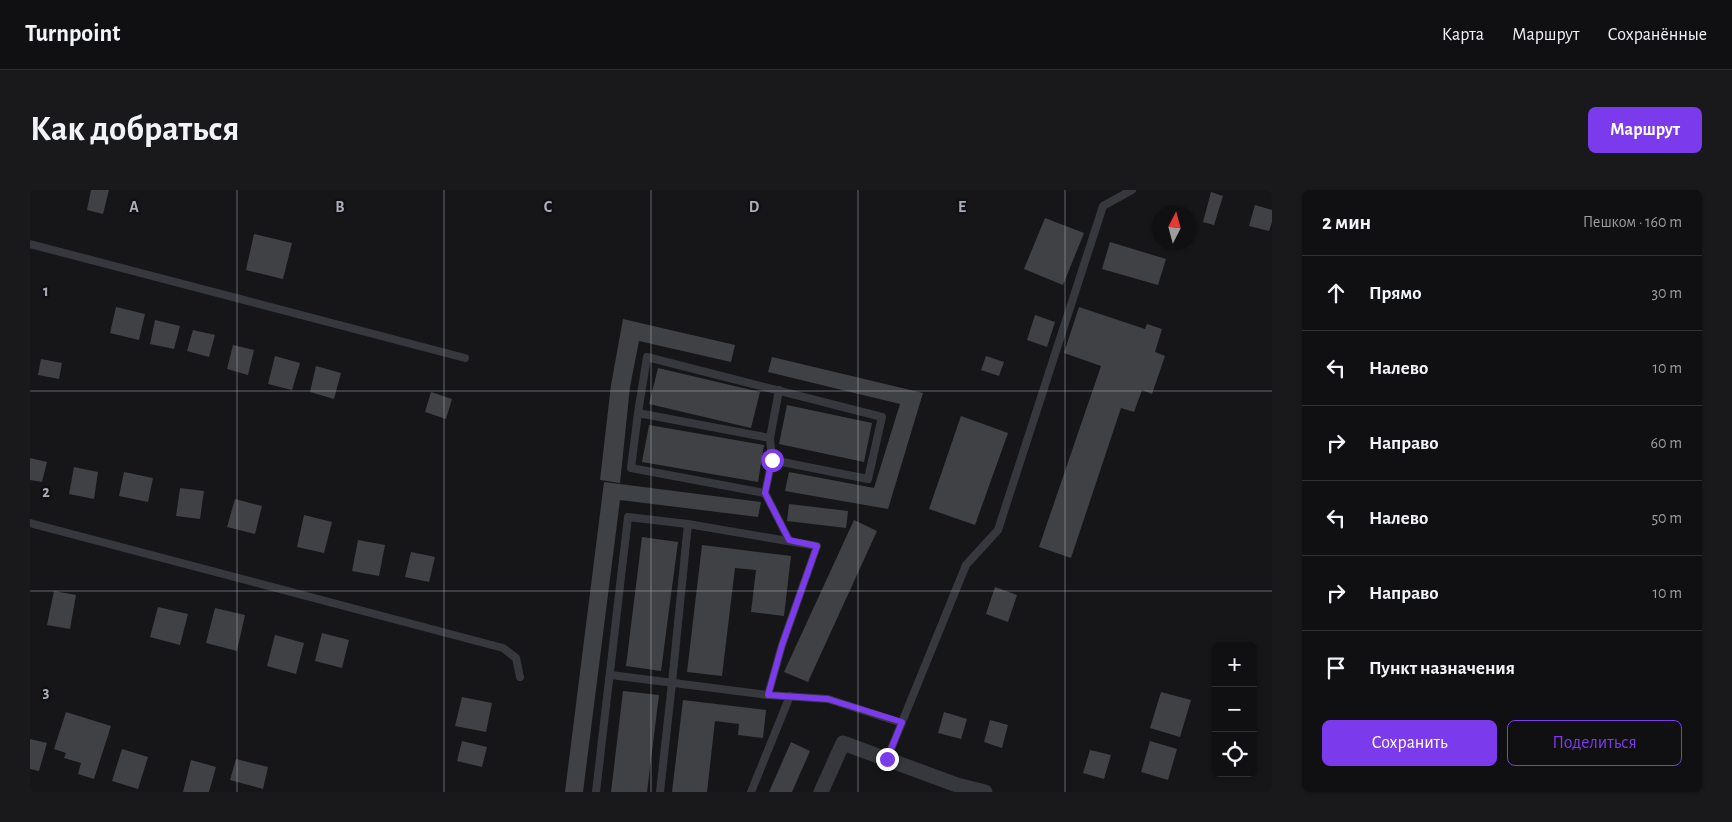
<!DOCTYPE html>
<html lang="ru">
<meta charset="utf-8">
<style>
:root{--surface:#101012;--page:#19191b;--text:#f1f3f6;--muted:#9c9d9f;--line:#303032;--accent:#7c3aed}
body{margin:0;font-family:"Alegreya Sans",sans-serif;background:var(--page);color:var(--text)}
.controls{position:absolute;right:15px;bottom:15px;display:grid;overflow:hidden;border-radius:8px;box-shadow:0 1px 4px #0004}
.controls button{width:45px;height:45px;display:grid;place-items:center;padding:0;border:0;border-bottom:1px solid var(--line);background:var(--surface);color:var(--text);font:25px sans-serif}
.compass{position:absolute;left:1122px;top:15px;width:45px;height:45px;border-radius:50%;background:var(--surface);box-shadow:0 1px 4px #0004;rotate:6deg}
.stop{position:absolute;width:15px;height:15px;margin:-11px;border:4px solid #7c3aed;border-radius:50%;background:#fff}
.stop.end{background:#7c3aed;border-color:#fff;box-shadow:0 1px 5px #0008}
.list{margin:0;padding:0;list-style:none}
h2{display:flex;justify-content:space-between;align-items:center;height:65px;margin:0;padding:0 20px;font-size:21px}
h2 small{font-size:16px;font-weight:400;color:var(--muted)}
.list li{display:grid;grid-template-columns:32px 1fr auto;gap:15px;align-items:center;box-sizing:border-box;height:75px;padding:0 20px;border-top:1px solid var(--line)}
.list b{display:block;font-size:19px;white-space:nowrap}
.list em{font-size:16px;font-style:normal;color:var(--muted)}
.actions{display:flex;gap:10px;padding:15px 20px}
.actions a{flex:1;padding:11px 0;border:1px solid var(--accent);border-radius:8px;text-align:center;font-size:18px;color:var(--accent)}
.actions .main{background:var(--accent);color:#fff}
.icon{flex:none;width:28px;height:28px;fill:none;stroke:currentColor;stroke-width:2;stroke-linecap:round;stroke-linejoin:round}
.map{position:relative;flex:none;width:1242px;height:602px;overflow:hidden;border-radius:8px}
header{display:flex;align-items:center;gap:30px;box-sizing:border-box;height:70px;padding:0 25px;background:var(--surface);border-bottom:1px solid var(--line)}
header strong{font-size:24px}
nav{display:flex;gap:28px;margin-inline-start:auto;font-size:18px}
.intro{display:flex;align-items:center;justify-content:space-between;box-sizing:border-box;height:120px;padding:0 30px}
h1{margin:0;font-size:35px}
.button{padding:12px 22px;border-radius:8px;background:var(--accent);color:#fff;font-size:18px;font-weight:700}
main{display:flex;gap:30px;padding:0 30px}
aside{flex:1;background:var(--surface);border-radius:8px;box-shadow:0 1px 4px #0004}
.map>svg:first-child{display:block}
.building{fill:#404145}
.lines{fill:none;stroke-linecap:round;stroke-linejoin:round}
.service{stroke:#37383d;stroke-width:8}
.minor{stroke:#37383d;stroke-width:15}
.route{stroke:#7c3aed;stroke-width:6}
.grid{fill:none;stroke:#a8adb8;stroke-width:1;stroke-opacity:0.55}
.grid-label{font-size:16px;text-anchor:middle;font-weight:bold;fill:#a8adb8;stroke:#111113;stroke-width:5;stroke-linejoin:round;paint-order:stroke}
</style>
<header>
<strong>Turnpoint</strong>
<nav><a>Карта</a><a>Маршрут</a><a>Сохранённые</a></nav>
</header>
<div class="intro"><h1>Как добраться</h1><a class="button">Маршрут</a></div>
<main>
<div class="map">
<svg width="1242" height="602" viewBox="0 0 1242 602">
<rect width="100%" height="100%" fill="#161618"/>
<g class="building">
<path d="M61,0H79L73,24L57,20Z"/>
<path d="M1181,2L1193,6L1184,35L1173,32Z"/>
<path d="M1225,15L1242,20V32L1239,41L1219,36Z"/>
<path d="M1015,28L1054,43L1033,95L994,79Z"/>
<path d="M224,44L262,53L253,89L216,80Z"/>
<path d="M1080,52L1136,69L1128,95L1072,79Z"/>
<path d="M86,117L115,124L109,150L80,143Z"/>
<path d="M1049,117L1115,139L1117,134L1132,139L1125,162L1135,166L1122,204L1112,200L1104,222L1091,218L1041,368L1009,357L1071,176L1034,163Z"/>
<path d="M1005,125L1025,132L1017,157L997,150Z"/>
<path d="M593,129L705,155L701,172L609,151L600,197L590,293L570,290L581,195Z"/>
<path d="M125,130L150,136L144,159L120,154Z"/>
<path d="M163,140L185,145L179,167L157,161Z"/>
<path d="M203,155L224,160L218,185L197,179Z"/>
<path d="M245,166L270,173L262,200L238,194Z"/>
<path d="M956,166L974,172L969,186L951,180Z"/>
<path d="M742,167L893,203L858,319L755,301L759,282L844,298L870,214L738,182Z"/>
<path d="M11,169L32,173L29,189L8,185Z"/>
<path d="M286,176L311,183L304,209L280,202Z"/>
<path d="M628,178L730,202L721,238L619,214Z"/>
<path d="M401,202L422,209L416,229L395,222Z"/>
<path d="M757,215L842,233L834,272L749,254Z"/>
<path d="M931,226L978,243L945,335L899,319Z"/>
<path d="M619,235L734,255L728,292L612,272Z"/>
<path d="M0,268L17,272L12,292L0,290Z"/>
<path d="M44,277L68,282L64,309L39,304Z"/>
<path d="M94,282L123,288L118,312L89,306Z"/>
<path d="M574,292L731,312L728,327L590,310L553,602H535Z"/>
<path d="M150,298L174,301L170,329L146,326Z"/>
<path d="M205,309L232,316L225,344L197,337Z"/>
<path d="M759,314L818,321L816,338L757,331Z"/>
<path d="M274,325L302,332L294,363L267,357Z"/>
<path d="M824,330L847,341L778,492L754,482Z"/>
<path d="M612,347L648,352L631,481L596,476Z"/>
<path d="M328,350L355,355L349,386L322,381Z"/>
<path d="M672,355L761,366L754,426L721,422L726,380L705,378L692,486L657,482Z"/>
<path d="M381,362L405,367L399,392L375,387Z"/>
<path d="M965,397L987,405L978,432L956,424Z"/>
<path d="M24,401L46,405L40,439L17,435Z"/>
<path d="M128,417L158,424L150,455L120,447Z"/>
<path d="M185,418L215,425L207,461L176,453Z"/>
<path d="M292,443L319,450L312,478L285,471Z"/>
<path d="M245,445L274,453L266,484L237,476Z"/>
<path d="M593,501L629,505L617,602H581Z"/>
<path d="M1131,502L1161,510L1150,547L1120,538Z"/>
<path d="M432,507L462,513L456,542L425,536Z"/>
<path d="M653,510L736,520L733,548L708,545L709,534L685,531L677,602H642Z"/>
<path d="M36,522L81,536L64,589L48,584L51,573L34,568L36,563L24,559Z"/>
<path d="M914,522L937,529L931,549L908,543Z"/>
<path d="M960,530L978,535L972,558L954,552Z"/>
<path d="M0,549L17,553L9,581L0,579Z"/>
<path d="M432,551L457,557L452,577L427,571Z"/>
<path d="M1120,551L1147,559L1138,590L1111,582Z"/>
<path d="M761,552L780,561L762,602H739Z"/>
<path d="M92,559L118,567L108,599L82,591Z"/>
<path d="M1060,560L1081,565L1074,589L1053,583Z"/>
<path d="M206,569L238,577L233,599L200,590Z"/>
<path d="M161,570L186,577L179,602H153Z"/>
</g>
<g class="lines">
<g class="service">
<path d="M0,54L435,168"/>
<path d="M608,223L740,248"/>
<path d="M742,270L838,289L852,227L617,167L608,223L601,278L735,303L759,350"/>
<path d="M735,303L742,270L740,248L749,200"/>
<path d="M0,333L473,458L486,468L490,487"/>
<path d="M581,485L738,505L798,509L872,533"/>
<path d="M857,569L936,375L968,340L1073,16L1102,0"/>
<path d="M566,602L598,327L658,334L787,356L752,455L738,505"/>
<path d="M630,602L642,493L658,334"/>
<path d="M721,602L760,506"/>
</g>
<path class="minor" d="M791,602L813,553L927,595L955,602"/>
</g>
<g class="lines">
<path class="route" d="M742,270L735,303L759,350L787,356L752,455L738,505L798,509L872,532L857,569"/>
</g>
<path class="grid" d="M207,0V602M414,0V602M621,0V602M828,0V602M1035,0V602M0,201H1242M0,401H1242"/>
<g class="grid-label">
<text x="104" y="22">A</text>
<text x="310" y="22">B</text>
<text x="518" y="22">C</text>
<text x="724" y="22">D</text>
<text x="932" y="22">E</text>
<text x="16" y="106">1</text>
<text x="16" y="307">2</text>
<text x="16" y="507">3</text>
</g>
</svg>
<div class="controls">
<button>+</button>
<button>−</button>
<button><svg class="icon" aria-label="locate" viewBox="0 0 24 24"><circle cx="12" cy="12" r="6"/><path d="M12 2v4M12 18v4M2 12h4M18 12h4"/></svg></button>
</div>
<svg class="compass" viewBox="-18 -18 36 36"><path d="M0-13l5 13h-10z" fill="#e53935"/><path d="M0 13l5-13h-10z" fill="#9c9d9f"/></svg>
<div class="stop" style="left:742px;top:270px"></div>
<div class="stop end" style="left:857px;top:569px"></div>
</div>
<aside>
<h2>2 мин<small>Пешком · 160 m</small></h2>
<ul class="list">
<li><svg class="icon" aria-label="ahead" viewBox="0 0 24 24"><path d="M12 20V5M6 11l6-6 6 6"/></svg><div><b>Прямо</b></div><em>30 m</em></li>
<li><svg class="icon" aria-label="left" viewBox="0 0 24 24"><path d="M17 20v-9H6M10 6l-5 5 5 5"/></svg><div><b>Налево</b></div><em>10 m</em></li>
<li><svg class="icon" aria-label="right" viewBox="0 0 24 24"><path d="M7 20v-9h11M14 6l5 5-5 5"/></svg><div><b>Направо</b></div><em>60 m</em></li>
<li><svg class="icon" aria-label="left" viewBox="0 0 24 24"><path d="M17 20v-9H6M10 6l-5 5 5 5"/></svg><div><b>Налево</b></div><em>50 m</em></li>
<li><svg class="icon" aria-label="right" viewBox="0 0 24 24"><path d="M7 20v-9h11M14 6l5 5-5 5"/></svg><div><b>Направо</b></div><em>10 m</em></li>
<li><svg class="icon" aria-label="arrive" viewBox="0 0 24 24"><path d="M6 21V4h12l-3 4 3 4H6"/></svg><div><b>Пункт назначения</b></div></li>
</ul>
<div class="actions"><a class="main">Сохранить</a><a>Поделиться</a></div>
</aside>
</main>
